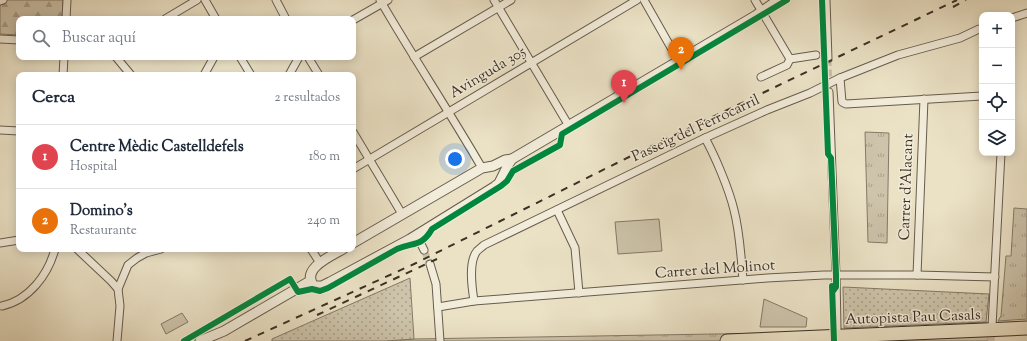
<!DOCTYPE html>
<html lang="es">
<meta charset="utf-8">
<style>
:root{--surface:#fff;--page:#f6f6f7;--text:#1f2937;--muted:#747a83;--line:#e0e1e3;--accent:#db2777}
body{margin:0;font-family:"Sorts Mill Goudy",serif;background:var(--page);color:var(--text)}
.controls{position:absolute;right:12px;top:12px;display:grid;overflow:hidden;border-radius:8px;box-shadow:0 2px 10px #0003}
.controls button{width:36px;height:36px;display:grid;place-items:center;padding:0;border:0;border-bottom:1px solid var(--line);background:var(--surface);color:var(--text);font:20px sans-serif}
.you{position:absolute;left:455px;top:159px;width:14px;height:14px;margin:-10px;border:3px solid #fff;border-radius:50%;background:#1a73e8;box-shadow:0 0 0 6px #1a73e833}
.badge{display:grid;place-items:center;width:26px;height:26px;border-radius:50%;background:var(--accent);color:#fff;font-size:13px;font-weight:700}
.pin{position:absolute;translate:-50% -33px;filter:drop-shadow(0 1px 2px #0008)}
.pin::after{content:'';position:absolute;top:21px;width:14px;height:12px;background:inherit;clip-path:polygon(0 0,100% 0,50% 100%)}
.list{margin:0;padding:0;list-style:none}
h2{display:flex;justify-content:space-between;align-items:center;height:52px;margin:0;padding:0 16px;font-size:17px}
h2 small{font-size:13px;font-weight:400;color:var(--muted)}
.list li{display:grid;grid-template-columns:26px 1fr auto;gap:12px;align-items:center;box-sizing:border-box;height:64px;padding:0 16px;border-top:1px solid var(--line)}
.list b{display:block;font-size:15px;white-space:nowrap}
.list p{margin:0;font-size:13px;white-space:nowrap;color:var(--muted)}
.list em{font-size:13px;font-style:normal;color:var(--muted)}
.icon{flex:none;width:22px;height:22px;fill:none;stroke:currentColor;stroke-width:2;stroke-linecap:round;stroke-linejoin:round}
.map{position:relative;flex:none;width:1027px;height:341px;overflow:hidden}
.search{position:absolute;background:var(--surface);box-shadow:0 2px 10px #0003;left:16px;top:16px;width:340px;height:44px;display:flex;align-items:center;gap:10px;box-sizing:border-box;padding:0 14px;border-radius:8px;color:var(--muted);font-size:15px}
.panel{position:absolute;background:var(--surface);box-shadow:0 2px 10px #0003;left:16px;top:72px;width:340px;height:180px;border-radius:8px}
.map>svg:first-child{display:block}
.grass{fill:url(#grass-tufts);stroke:#847a68}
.forest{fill:url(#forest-firs);stroke:#847a68}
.park{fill:url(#park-dots);stroke:#847a68}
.pitch{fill:#cdc4ab;stroke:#847a68}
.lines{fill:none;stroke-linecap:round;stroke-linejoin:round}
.minor-tunnel{stroke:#c8bea6;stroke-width:7;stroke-dasharray:7 3.5;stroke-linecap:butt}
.minor-casing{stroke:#675c4d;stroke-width:9}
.tertiary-casing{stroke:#675c4d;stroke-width:11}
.motorway-casing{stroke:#3b3025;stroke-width:15}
.minor{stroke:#f2ecda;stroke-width:7}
.tertiary{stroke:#f2ecda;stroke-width:9}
.motorway{stroke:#ebe2c6;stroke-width:13}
.rail{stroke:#3b3025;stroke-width:2;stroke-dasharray:7 7;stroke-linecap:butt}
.cycleway-casing{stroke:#f2ecda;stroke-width:8}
.cycleway{stroke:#00873e;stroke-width:6}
.labels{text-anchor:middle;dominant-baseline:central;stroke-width:3;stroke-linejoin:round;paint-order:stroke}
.street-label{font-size:15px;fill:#3b3025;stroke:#f2ecda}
</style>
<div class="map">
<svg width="1027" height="341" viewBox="0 0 1027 341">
<defs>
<pattern id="grass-tufts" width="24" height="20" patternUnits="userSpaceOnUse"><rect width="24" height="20" fill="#cdc4ab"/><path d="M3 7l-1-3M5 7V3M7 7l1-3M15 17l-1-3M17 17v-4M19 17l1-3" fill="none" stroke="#a8a08b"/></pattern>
<pattern id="forest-firs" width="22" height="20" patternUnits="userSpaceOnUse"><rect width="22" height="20" fill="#cdc4ab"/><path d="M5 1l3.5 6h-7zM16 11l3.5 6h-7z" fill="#a8a08b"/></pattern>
<pattern id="park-dots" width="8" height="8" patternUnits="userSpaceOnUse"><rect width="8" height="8" fill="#cdc4ab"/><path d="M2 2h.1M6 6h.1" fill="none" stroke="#a8a08b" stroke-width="1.8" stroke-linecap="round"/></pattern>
</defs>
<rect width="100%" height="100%" fill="#ebe2c6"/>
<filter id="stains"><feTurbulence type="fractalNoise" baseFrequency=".005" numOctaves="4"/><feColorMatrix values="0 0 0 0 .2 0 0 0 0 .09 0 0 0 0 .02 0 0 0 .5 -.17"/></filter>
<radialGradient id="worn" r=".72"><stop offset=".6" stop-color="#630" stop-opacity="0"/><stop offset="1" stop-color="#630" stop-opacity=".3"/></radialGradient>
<g class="grass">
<path d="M865,132L889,133L887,243L868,242Z"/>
<path d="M1014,208L1027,209V319L998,321L1001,316L1006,256H1011Z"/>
<path d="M989,324L988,341H385L414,339L836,332Z"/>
</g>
<path class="forest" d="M0,0H63L62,19H19V35L0,34Z"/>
<g class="park">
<path d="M410,278L414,339L385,341H272V339Z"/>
<path d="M843,287L989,294L986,322L844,328Z"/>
</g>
<g class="pitch">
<path d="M659,219L662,251L618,254L615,222Z"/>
<path d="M764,299L807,318L806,327H760Z"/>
<path d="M182,313L188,322L166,334L161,324Z"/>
</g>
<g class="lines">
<g class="minor-tunnel">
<path d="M828,59L829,92"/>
<path d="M424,250L430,264"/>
<path d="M991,341L992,328"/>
</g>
<defs>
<g id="minor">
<path d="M205,0L216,19"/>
<path d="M276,0L286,19"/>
<path d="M380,0C413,57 449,111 482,168"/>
<path d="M494,0L569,126"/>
<path d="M644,0L678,60"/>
<path d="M755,0L790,59L816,55"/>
<path d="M826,0L828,59"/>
<path d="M0,1L3,0"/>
<path d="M1012,18L1027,13"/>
<path d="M66,19L67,0"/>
<path d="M165,19L197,0"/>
<path d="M353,20L388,0"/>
<path d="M0,39L19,40"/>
<path d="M116,57L131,75"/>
<path d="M240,57L251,75"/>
<path d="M308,57L319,75"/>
<path d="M414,57L511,0"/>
<path d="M63,75L64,57"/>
<path d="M204,75L214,57"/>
<path d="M289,75L299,57"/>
<path d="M761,77L787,65L790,59"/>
<path d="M840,78L842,102L846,104L982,96"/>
<path d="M829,92L836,275L837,329"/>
<path d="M0,130L19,131"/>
<path d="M353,132L402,214"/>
<path d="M705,138C715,156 729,189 734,210C740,233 741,257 743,280"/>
<path d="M353,169L637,0"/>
<path d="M557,210L575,248L579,293"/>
<path d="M420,242L424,250"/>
<path d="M0,243L19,240"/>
<path d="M77,249L111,281L118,289"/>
<path d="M311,249L320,263"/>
<path d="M430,264L436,284L440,341"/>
<path d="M917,275L924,99"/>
<path d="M474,301C472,288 468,262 477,251C479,249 482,247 484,245L705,138L767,110L810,93L840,78L898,55L960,38L979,29H982"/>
<path d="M2,306C29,300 48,275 55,249"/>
<path d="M438,307L474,301L767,278L824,275H917L995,277"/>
<path d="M992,327L1001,153"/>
<path d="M117,341L120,306L118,289L128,265L137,258L146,253L161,249"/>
</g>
<g id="tertiary">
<path d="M353,243L482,168L493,166L505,160L512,159"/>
<path d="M343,249C331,256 300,269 314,286H322L330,282L410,239L494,187L499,183L508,165L512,159L755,16L778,0"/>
<path d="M200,341L224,331L310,281"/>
</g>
<path id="motorway" d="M727,341L1027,328"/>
</defs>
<use href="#minor" class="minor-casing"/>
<use href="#tertiary" class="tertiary-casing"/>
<use href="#motorway" class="motorway-casing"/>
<use href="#minor" class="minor"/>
<use href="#tertiary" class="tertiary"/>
<use href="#motorway" class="motorway"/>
<g class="rail">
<path d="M953,7L966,0"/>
<path d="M317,315L437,259"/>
<path d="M245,341L414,264L631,156L957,0"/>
</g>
<defs>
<g id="cycleway">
<path d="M822,0L828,154L831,158L836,275V287L833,291"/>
<path d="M832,286L834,341"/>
<path d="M184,341L290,279L298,292L312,289L320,291L328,288L397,249C413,242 422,247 432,229L501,186L507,181L513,171L560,145L562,134L787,0"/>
</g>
</defs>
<use href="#cycleway" class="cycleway-casing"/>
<use href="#cycleway" class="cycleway"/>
</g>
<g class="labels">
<g class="street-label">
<text transform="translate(488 73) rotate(-31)">Avinguda 305</text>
<text transform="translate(696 129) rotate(-25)">Passeig del Ferrocarril</text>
<text transform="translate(907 187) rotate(-88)">Carrer d'Alacant</text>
<text transform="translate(715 270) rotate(-4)">Carrer del Molinot</text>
<text transform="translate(913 318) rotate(-2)">Autopista Pau Casals</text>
</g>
</g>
<rect width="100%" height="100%" filter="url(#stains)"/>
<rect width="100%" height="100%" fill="url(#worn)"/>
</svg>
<div class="controls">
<button>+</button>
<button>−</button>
<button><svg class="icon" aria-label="locate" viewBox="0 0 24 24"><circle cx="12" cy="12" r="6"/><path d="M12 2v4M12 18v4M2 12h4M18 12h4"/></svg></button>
<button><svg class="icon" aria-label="layers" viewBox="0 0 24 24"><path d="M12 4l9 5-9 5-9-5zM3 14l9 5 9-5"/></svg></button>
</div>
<div class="you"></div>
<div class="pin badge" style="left:624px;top:103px;background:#e0444e">1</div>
<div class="pin badge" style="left:681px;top:70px;background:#e8710a">2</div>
<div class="search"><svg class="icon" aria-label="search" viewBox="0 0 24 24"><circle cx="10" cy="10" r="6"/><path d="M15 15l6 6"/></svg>Buscar aquí</div>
<section class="panel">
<h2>Cerca<small>2 resultados</small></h2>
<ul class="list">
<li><span class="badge" style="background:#e0444e">1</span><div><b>Centre Mèdic Castelldefels</b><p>Hospital</p></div><em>180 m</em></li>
<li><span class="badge" style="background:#e8710a">2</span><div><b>Domino's</b><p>Restaurante</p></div><em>240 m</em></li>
</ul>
</section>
</div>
